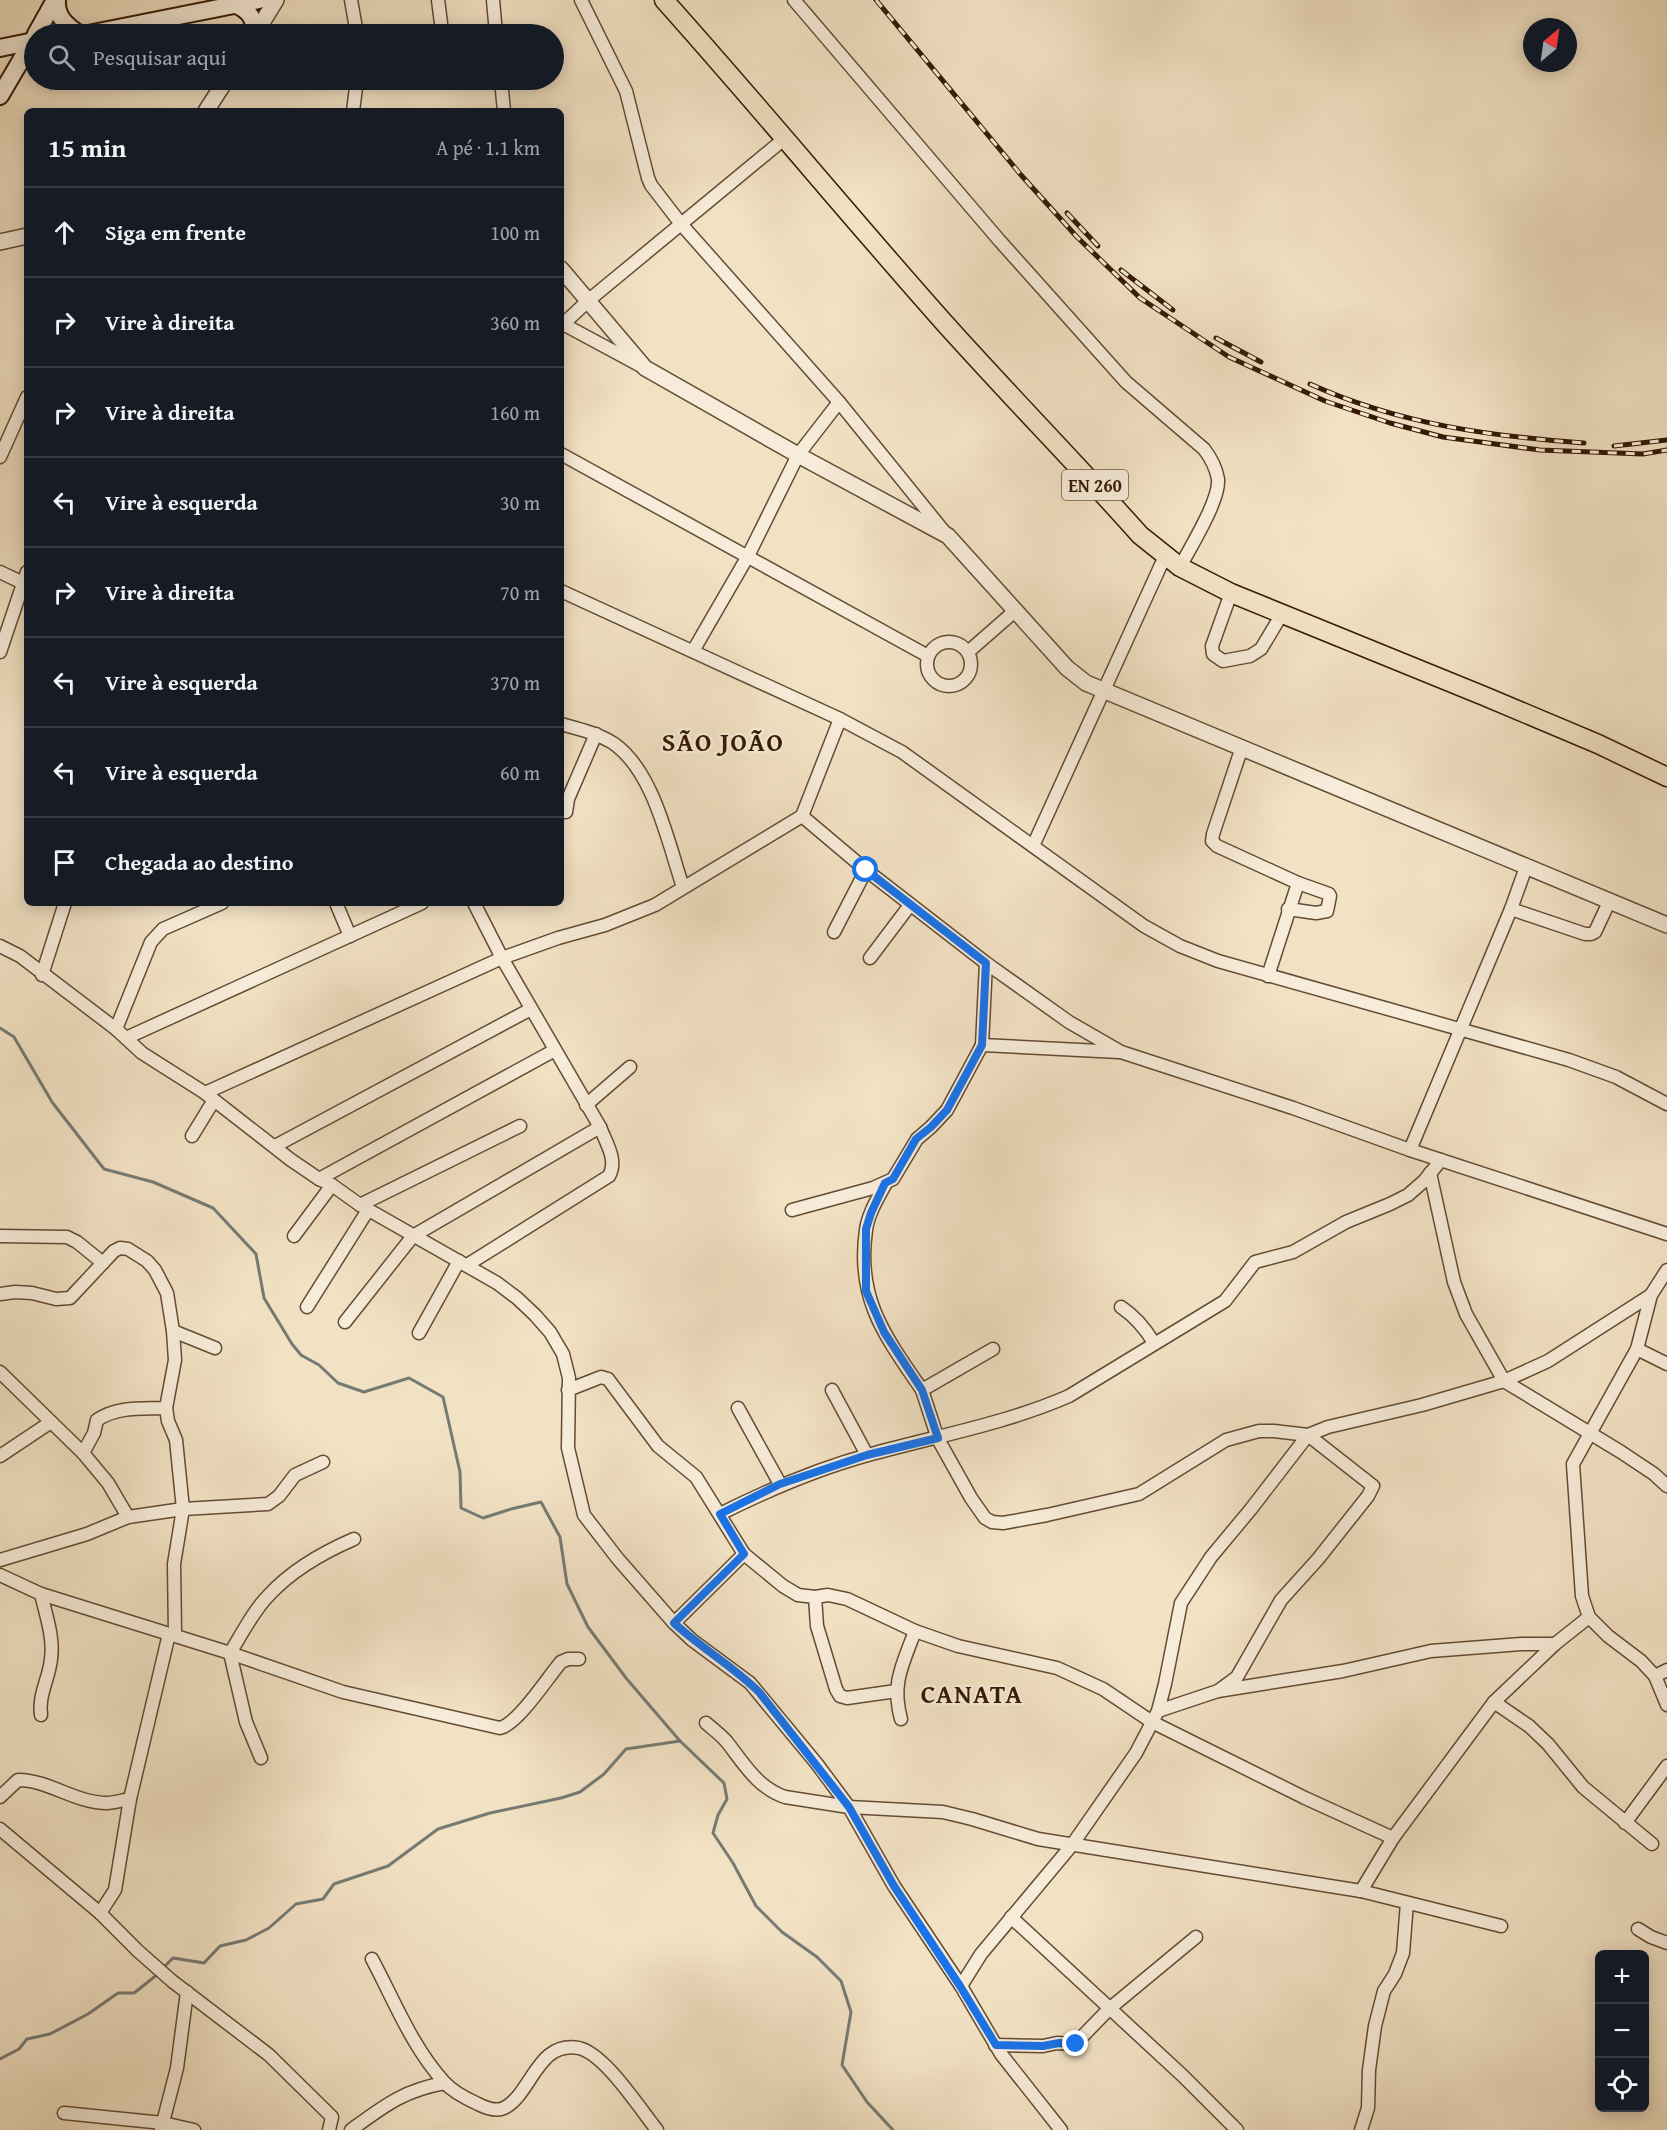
<!DOCTYPE html>
<html lang="pt">
<meta charset="utf-8">
<style>
:root{--surface:#171b24;--page:#242831;--text:#f1f3f6;--muted:#9ea1a6;--line:#363941}
body{margin:0;font-family:"Gentium Book Plus",serif;background:var(--page);color:var(--text)}
.controls{position:absolute;right:18px;bottom:18px;display:grid;overflow:hidden;border-radius:9px;box-shadow:0 3px 15px #0003}
.controls button{width:54px;height:54px;display:grid;place-items:center;padding:0;border:0;border-bottom:2px solid var(--line);background:var(--surface);color:var(--text);font:30px sans-serif}
.compass{position:absolute;left:1523px;top:18px;width:54px;height:54px;border-radius:50%;background:var(--surface);box-shadow:0 3px 15px #0003;rotate:29deg}
.stop{position:absolute;width:18px;height:18px;margin:-14px;border:4px solid #1a73e8;border-radius:50%;background:#fff}
.stop.end{background:#1a73e8;border-color:#fff;box-shadow:0 2px 6px #0008}
.list{margin:0;padding:0;list-style:none}
h2{display:flex;justify-content:space-between;align-items:center;height:78px;margin:0;padding:0 24px;font-size:26px}
h2 small{font-size:20px;font-weight:400;color:var(--muted)}
.list li{display:grid;grid-template-columns:39px 1fr auto;gap:18px;align-items:center;box-sizing:border-box;height:90px;padding:0 24px;border-top:2px solid var(--line)}
.list b{display:block;font-size:22px;white-space:nowrap}
.list em{font-size:20px;font-style:normal;color:var(--muted)}
.icon{flex:none;width:33px;height:33px;fill:none;stroke:currentColor;stroke-width:2;stroke-linecap:round;stroke-linejoin:round}
.map{position:relative;flex:none;width:1667px;height:2130px;overflow:hidden}
.search{position:absolute;background:var(--surface);box-shadow:0 3px 15px #0003;left:24px;top:24px;width:540px;height:66px;display:flex;align-items:center;gap:15px;box-sizing:border-box;padding:0 21px;border-radius:33px;color:var(--muted);font-size:22px}
.panel{position:absolute;background:var(--surface);box-shadow:0 3px 15px #0003;left:24px;top:108px;width:540px;height:798px;border-radius:9px}
.map>svg:first-child{display:block}
.lines{fill:none;stroke-linecap:round;stroke-linejoin:round}
.stream{stroke:#757b73;stroke-width:3}
.minor-casing{stroke:#644b33;stroke-width:15}
.tertiary-casing{stroke:#644b33;stroke-width:18}
.secondary-casing{stroke:#351903;stroke-width:20}
.primary-casing{stroke:#351903;stroke-width:21}
.minor{stroke:#f7ecd9;stroke-width:12}
.tertiary{stroke:#f7ecd9;stroke-width:15}
.secondary{stroke:#f7ecd9;stroke-width:16}
.primary{stroke:#f2e2c4;stroke-width:18}
.rail-casing{stroke:#351903;stroke-width:5}
.rail{stroke:#f7ecd9;stroke-width:3;stroke-dasharray:9;stroke-linecap:butt}
.route{stroke:#1a73e8;stroke-width:8}
.labels{text-anchor:middle;dominant-baseline:central;stroke-width:4.5;stroke-linejoin:round;paint-order:stroke}
.shield{fill:#f7ecd9;stroke:#6f5843;stroke-width:1.5}
.shield-label{font-size:18px;font-weight:bold;fill:#351903}
.district-label{font-size:26px;font-weight:bold;letter-spacing:1.5px;fill:#351903;stroke:#f7ecd9}
</style>
<div class="map">
<svg width="1667" height="2130" viewBox="0 0 1667 2130">
<rect width="100%" height="100%" fill="#f2e2c4"/>
<filter id="stains"><feTurbulence type="fractalNoise" baseFrequency=".00333" numOctaves="4"/><feColorMatrix values="0 0 0 0 .2 0 0 0 0 .09 0 0 0 0 .02 0 0 0 .5 -.17"/></filter>
<radialGradient id="worn" r=".72"><stop offset=".6" stop-color="#630" stop-opacity="0"/><stop offset="1" stop-color="#630" stop-opacity=".3"/></radialGradient>
<g class="lines">
<g class="stream">
<path d="M0,1028L14,1037L52,1102L104,1169L153,1182L213,1208L256,1254L264,1298L292,1344L301,1355L319,1365L338,1383L364,1392L409,1378L443,1397L460,1472L461,1508L483,1518L511,1509L541,1502L560,1537L567,1584L588,1627L626,1678L680,1741L724,1783L727,1799L718,1815L713,1833L733,1863L756,1906L782,1932L817,1957L841,1981L851,2012L842,2065L867,2102L893,2130"/>
<path d="M162,1969L173,1958L204,1963L220,1946L246,1940L269,1928L296,1904L323,1899L334,1884L388,1866L438,1829L490,1813L561,1798L580,1792L604,1774L626,1749L680,1741"/>
<path d="M0,2059L19,2049L27,2039L50,2034L88,2014L118,1993H134L158,1974"/>
</g>
<defs>
<g id="minor">
<path d="M351,0L357,34"/>
<path d="M438,0L441,23"/>
<path d="M493,0L496,34"/>
<path d="M581,0L626,91L648,178L651,185L681,224L839,402L946,534"/>
<path d="M794,0L999,240L1126,382L1204,449C1211,458 1216,468 1218,479C1220,500 1191,546 1180,567"/>
<path d="M501,80L504,111"/>
<path d="M353,111L357,80"/>
<path d="M563,324L641,366"/>
<path d="M561,326L589,300L784,139"/>
<path d="M561,454L928,656"/>
<path d="M0,457L27,397"/>
<path d="M0,572L23,583"/>
<path d="M561,591L840,719L902,752L1144,926L1180,946L1218,961L1569,1060L1616,1077L1667,1104"/>
<path d="M1231,593L1212,646L1213,654L1223,661L1250,656L1261,649L1282,614"/>
<circle cx="949" cy="664" r="22"/>
<path d="M693,651L748,556L798,455L839,402"/>
<path d="M0,652L27,572"/>
<path d="M968,652L1016,610"/>
<path d="M561,724C579,729 597,733 613,743C654,771 668,843 683,887"/>
<path d="M1242,747L1213,834L1212,841L1217,846L1298,883L1268,976"/>
<path d="M566,812L568,799L596,734"/>
<path d="M802,816L866,870L986,963L1069,1022L1121,1052L1293,1108L1410,1150L1667,1234"/>
<path d="M1033,846L1165,556"/>
<path d="M336,903L350,936"/>
<path d="M1288,909L1316,913L1327,911L1330,896L1329,894L1298,883"/>
<path d="M1511,909L1585,934H1591L1595,932L1610,900"/>
<path d="M834,932L866,870"/>
<path d="M0,946L20,956L116,1029L142,1053L205,1093L291,1160L319,1179L332,1185L360,1205L497,1283L517,1298L535,1315L550,1332L563,1354L569,1378L568,1448L584,1515L618,1559L674,1623L692,1640L750,1683L817,1764L849,1807L894,1886L961,1986"/>
<path d="M870,958L910,905"/>
<path d="M42,975L65,903"/>
<path d="M116,1029L151,942L163,929L222,903"/>
<path d="M126,1038L422,903"/>
<path d="M982,1045L1119,1052"/>
<path d="M205,1093L502,958L558,938L605,925L655,905L802,816L840,719"/>
<path d="M586,1105L630,1067"/>
<path d="M192,1136L214,1100"/>
<path d="M275,1146L531,1009"/>
<path d="M1410,1150L1511,909L1526,867"/>
<path d="M1430,1173L1454,1282L1466,1314L1504,1381L1621,1452L1654,1474L1667,1486"/>
<path d="M319,1179L555,1050"/>
<path d="M886,1183C878,1198 868,1214 866,1230C856,1299 885,1336 922,1390"/>
<path d="M360,1205L520,1126"/>
<path d="M792,1210L873,1188L893,1179L917,1139L931,1127L947,1110L982,1045L986,963"/>
<path d="M0,1236L67,1237L77,1242L103,1263"/>
<path d="M294,1236L332,1185"/>
<path d="M467,1265L609,1176C618,1160 606,1143 600,1127L502,958L474,903"/>
<path d="M1667,1270L1651,1295L1637,1349L1573,1464L1582,1596L1589,1617L1608,1636L1641,1661L1655,1676L1667,1670"/>
<path d="M0,1294L15,1292L32,1293L56,1299L70,1298L114,1251L120,1248L128,1249L147,1261L155,1270L167,1293L173,1331L175,1360L166,1408L168,1421L176,1440L183,1509L174,1564L175,1635"/>
<path d="M307,1307L368,1210"/>
<path d="M1121,1307C1136,1317 1145,1328 1154,1343"/>
<path d="M345,1322L413,1236L600,1127"/>
<path d="M173,1331L215,1348"/>
<path d="M419,1333L459,1261"/>
<path d="M993,1349L922,1390L938,1439L971,1498L985,1518L992,1522L1003,1523L1047,1515L1139,1494L1226,1440L1259,1431H1274L1308,1435L1373,1486L1368,1496L1318,1559L1281,1600L1237,1677L1218,1691"/>
<path d="M1637,1349L1667,1364"/>
<path d="M0,1372L83,1453L108,1483L128,1517"/>
<path d="M568,1390L601,1377L608,1379L658,1446L696,1477L744,1554L783,1586L798,1595L815,1597L828,1595L847,1599L915,1631L958,1646L1057,1668L1103,1689L1152,1722L1305,1798L1393,1838"/>
<path d="M832,1390L867,1455"/>
<path d="M738,1408L780,1484"/>
<path d="M83,1453L94,1433L97,1420C118,1406 142,1409 166,1408"/>
<path d="M0,1456L51,1422"/>
<path d="M720,1514C768,1490 817,1469 868,1455C936,1436 1005,1424 1069,1396L1225,1301L1255,1262L1293,1252L1346,1222L1390,1204L1408,1195L1424,1181L1441,1160"/>
<path d="M0,1560L87,1534L128,1517L183,1509L268,1504L279,1496L295,1475L323,1462"/>
<path d="M0,1575L41,1594L230,1653L343,1692L500,1728C518,1724 548,1677 561,1662L568,1659H579"/>
<path d="M815,1597L817,1626L836,1689L840,1696L847,1698L896,1691"/>
<path d="M674,1623L744,1554"/>
<path d="M1655,1676L1667,1705"/>
<path d="M1494,1702L1529,1726L1548,1744L1583,1787L1652,1844"/>
<path d="M1158,1711L1218,1691L1343,1671L1431,1651L1521,1644H1555"/>
<path d="M41,1715C38,1695 49,1679 51,1659C54,1638 46,1615 41,1594"/>
<path d="M901,1719C891,1683 903,1664 915,1631"/>
<path d="M706,1723C713,1729 721,1735 727,1742C744,1764 758,1788 785,1797L849,1807L943,1812L972,1819L1038,1839L1361,1891L1501,1926"/>
<path d="M261,1758L246,1722L230,1653C242,1634 253,1611 269,1595C292,1570 324,1552 354,1539"/>
<path d="M0,1797L18,1780C49,1780 75,1803 107,1803C114,1803 123,1800 130,1799"/>
<path d="M1625,1823L1667,1766"/>
<path d="M0,1829L100,1913L138,1951L172,1981L269,2055L332,2117L329,2130"/>
<path d="M1361,1891L1393,1838L1494,1702L1555,1644L1589,1617"/>
<path d="M100,1913L115,1890L130,1799L169,1634"/>
<path d="M1011,1917L1183,2076L1237,2130"/>
<path d="M1638,1929L1651,1937L1667,1943"/>
<path d="M372,1959C394,2000 412,2047 444,2082C452,2091 467,2099 478,2104C486,2108 496,2112 504,2108C532,2094 537,2040 579,2048C605,2054 640,2109 657,2130"/>
<path d="M995,2045L1043,2046L1057,2043L1075,2044L1109,2009L1196,1937"/>
<path d="M64,2113L163,2123L194,2130"/>
<path d="M161,2130L177,2068L187,1992"/>
<path d="M351,2130C384,2106 404,2090 445,2083"/>
<path d="M1061,2130L1001,2054L961,1986L981,1954L1072,1845L1136,1753L1158,1711L1165,1684L1181,1603L1211,1557L1251,1509L1308,1435L1328,1427L1422,1405L1504,1381L1548,1361L1651,1295"/>
<path d="M1361,2130L1368,2108L1369,2070L1375,2026L1384,1991L1395,1974L1403,1953L1407,1903"/>
</g>
<g id="tertiary">
<path d="M255,34L276,0"/>
<path d="M206,111L226,80"/>
<path d="M0,242L27,236"/>
<path d="M561,269L645,368L798,455L948,536L1067,668L1086,683L1667,925"/>
</g>
<g id="secondary">
<path d="M57,0C56,17 66,25 79,34"/>
<path d="M234,4C249,10 256,19 254,34"/>
<path d="M36,34L55,0"/>
<path d="M88,34L259,0"/>
<path d="M0,48L34,41"/>
<path d="M0,96L34,38"/>
</g>
<path id="primary" d="M664,0C758,105 847,213 940,318C1006,392 1075,462 1140,535L1180,567L1231,593L1484,696L1598,744L1667,777"/>
</defs>
<use href="#minor" class="minor-casing"/>
<use href="#tertiary" class="tertiary-casing"/>
<use href="#secondary" class="secondary-casing"/>
<use href="#primary" class="primary-casing"/>
<use href="#minor" class="minor"/>
<use href="#tertiary" class="tertiary"/>
<use href="#secondary" class="secondary"/>
<use href="#primary" class="primary"/>
<defs>
<g id="rail">
<path d="M876,0L1021,175L1077,237L1140,298L1229,357L1325,401L1390,423L1443,437L1540,450L1643,454L1667,450"/>
<path d="M1067,213L1098,246"/>
<path d="M1121,270L1173,310"/>
<path d="M1216,338L1261,362"/>
<path d="M1310,384C1399,424 1488,436 1584,443"/>
<path d="M1614,446L1667,440"/>
</g>
</defs>
<use href="#rail" class="rail-casing"/>
<use href="#rail" class="rail"/>
</g>
<g class="lines">
<path class="route" d="M866,870L986,963L982,1045L947,1110L931,1127L916,1139L893,1179L885,1183L871,1213L866,1229V1291L884,1332L922,1390L938,1438L867,1455L780,1484L720,1514L744,1554L674,1623C701,1648 733,1666 759,1692L849,1807L894,1886L960,1986L996,2045L1043,2046L1059,2043L1076,2044"/>
</g>
<g class="labels">
<rect class="shield" x="1062" y="470" width="66" height="30" rx="4.5"/>
<g class="shield-label">
<text x="1095" y="485">EN 260</text>
</g>
<g class="district-label">
<text x="723" y="741">SÃO JOÃO</text>
<text x="972" y="1693">CANATA</text>
</g>
</g>
<rect width="100%" height="100%" filter="url(#stains)"/>
<rect width="100%" height="100%" fill="url(#worn)"/>
</svg>
<div class="controls">
<button>+</button>
<button>−</button>
<button><svg class="icon" aria-label="locate" viewBox="0 0 24 24"><circle cx="12" cy="12" r="6"/><path d="M12 2v4M12 18v4M2 12h4M18 12h4"/></svg></button>
</div>
<svg class="compass" viewBox="-18 -18 36 36"><path d="M0-13l5 13h-10z" fill="#e53935"/><path d="M0 13l5-13h-10z" fill="#9ea1a6"/></svg>
<div class="stop" style="left:866px;top:870px"></div>
<div class="stop end" style="left:1076px;top:2044px"></div>
<div class="search"><svg class="icon" aria-label="search" viewBox="0 0 24 24"><circle cx="10" cy="10" r="6"/><path d="M15 15l6 6"/></svg>Pesquisar aqui</div>
<section class="panel">
<h2>15 min<small>A pé · 1.1 km</small></h2>
<ul class="list">
<li><svg class="icon" aria-label="ahead" viewBox="0 0 24 24"><path d="M12 20V5M6 11l6-6 6 6"/></svg><div><b>Siga em frente</b></div><em>100 m</em></li>
<li><svg class="icon" aria-label="right" viewBox="0 0 24 24"><path d="M7 20v-9h11M14 6l5 5-5 5"/></svg><div><b>Vire à direita</b></div><em>360 m</em></li>
<li><svg class="icon" aria-label="right" viewBox="0 0 24 24"><path d="M7 20v-9h11M14 6l5 5-5 5"/></svg><div><b>Vire à direita</b></div><em>160 m</em></li>
<li><svg class="icon" aria-label="left" viewBox="0 0 24 24"><path d="M17 20v-9H6M10 6l-5 5 5 5"/></svg><div><b>Vire à esquerda</b></div><em>30 m</em></li>
<li><svg class="icon" aria-label="right" viewBox="0 0 24 24"><path d="M7 20v-9h11M14 6l5 5-5 5"/></svg><div><b>Vire à direita</b></div><em>70 m</em></li>
<li><svg class="icon" aria-label="left" viewBox="0 0 24 24"><path d="M17 20v-9H6M10 6l-5 5 5 5"/></svg><div><b>Vire à esquerda</b></div><em>370 m</em></li>
<li><svg class="icon" aria-label="left" viewBox="0 0 24 24"><path d="M17 20v-9H6M10 6l-5 5 5 5"/></svg><div><b>Vire à esquerda</b></div><em>60 m</em></li>
<li><svg class="icon" aria-label="arrive" viewBox="0 0 24 24"><path d="M6 21V4h12l-3 4 3 4H6"/></svg><div><b>Chegada ao destino</b></div></li>
</ul>
</section>
</div>
